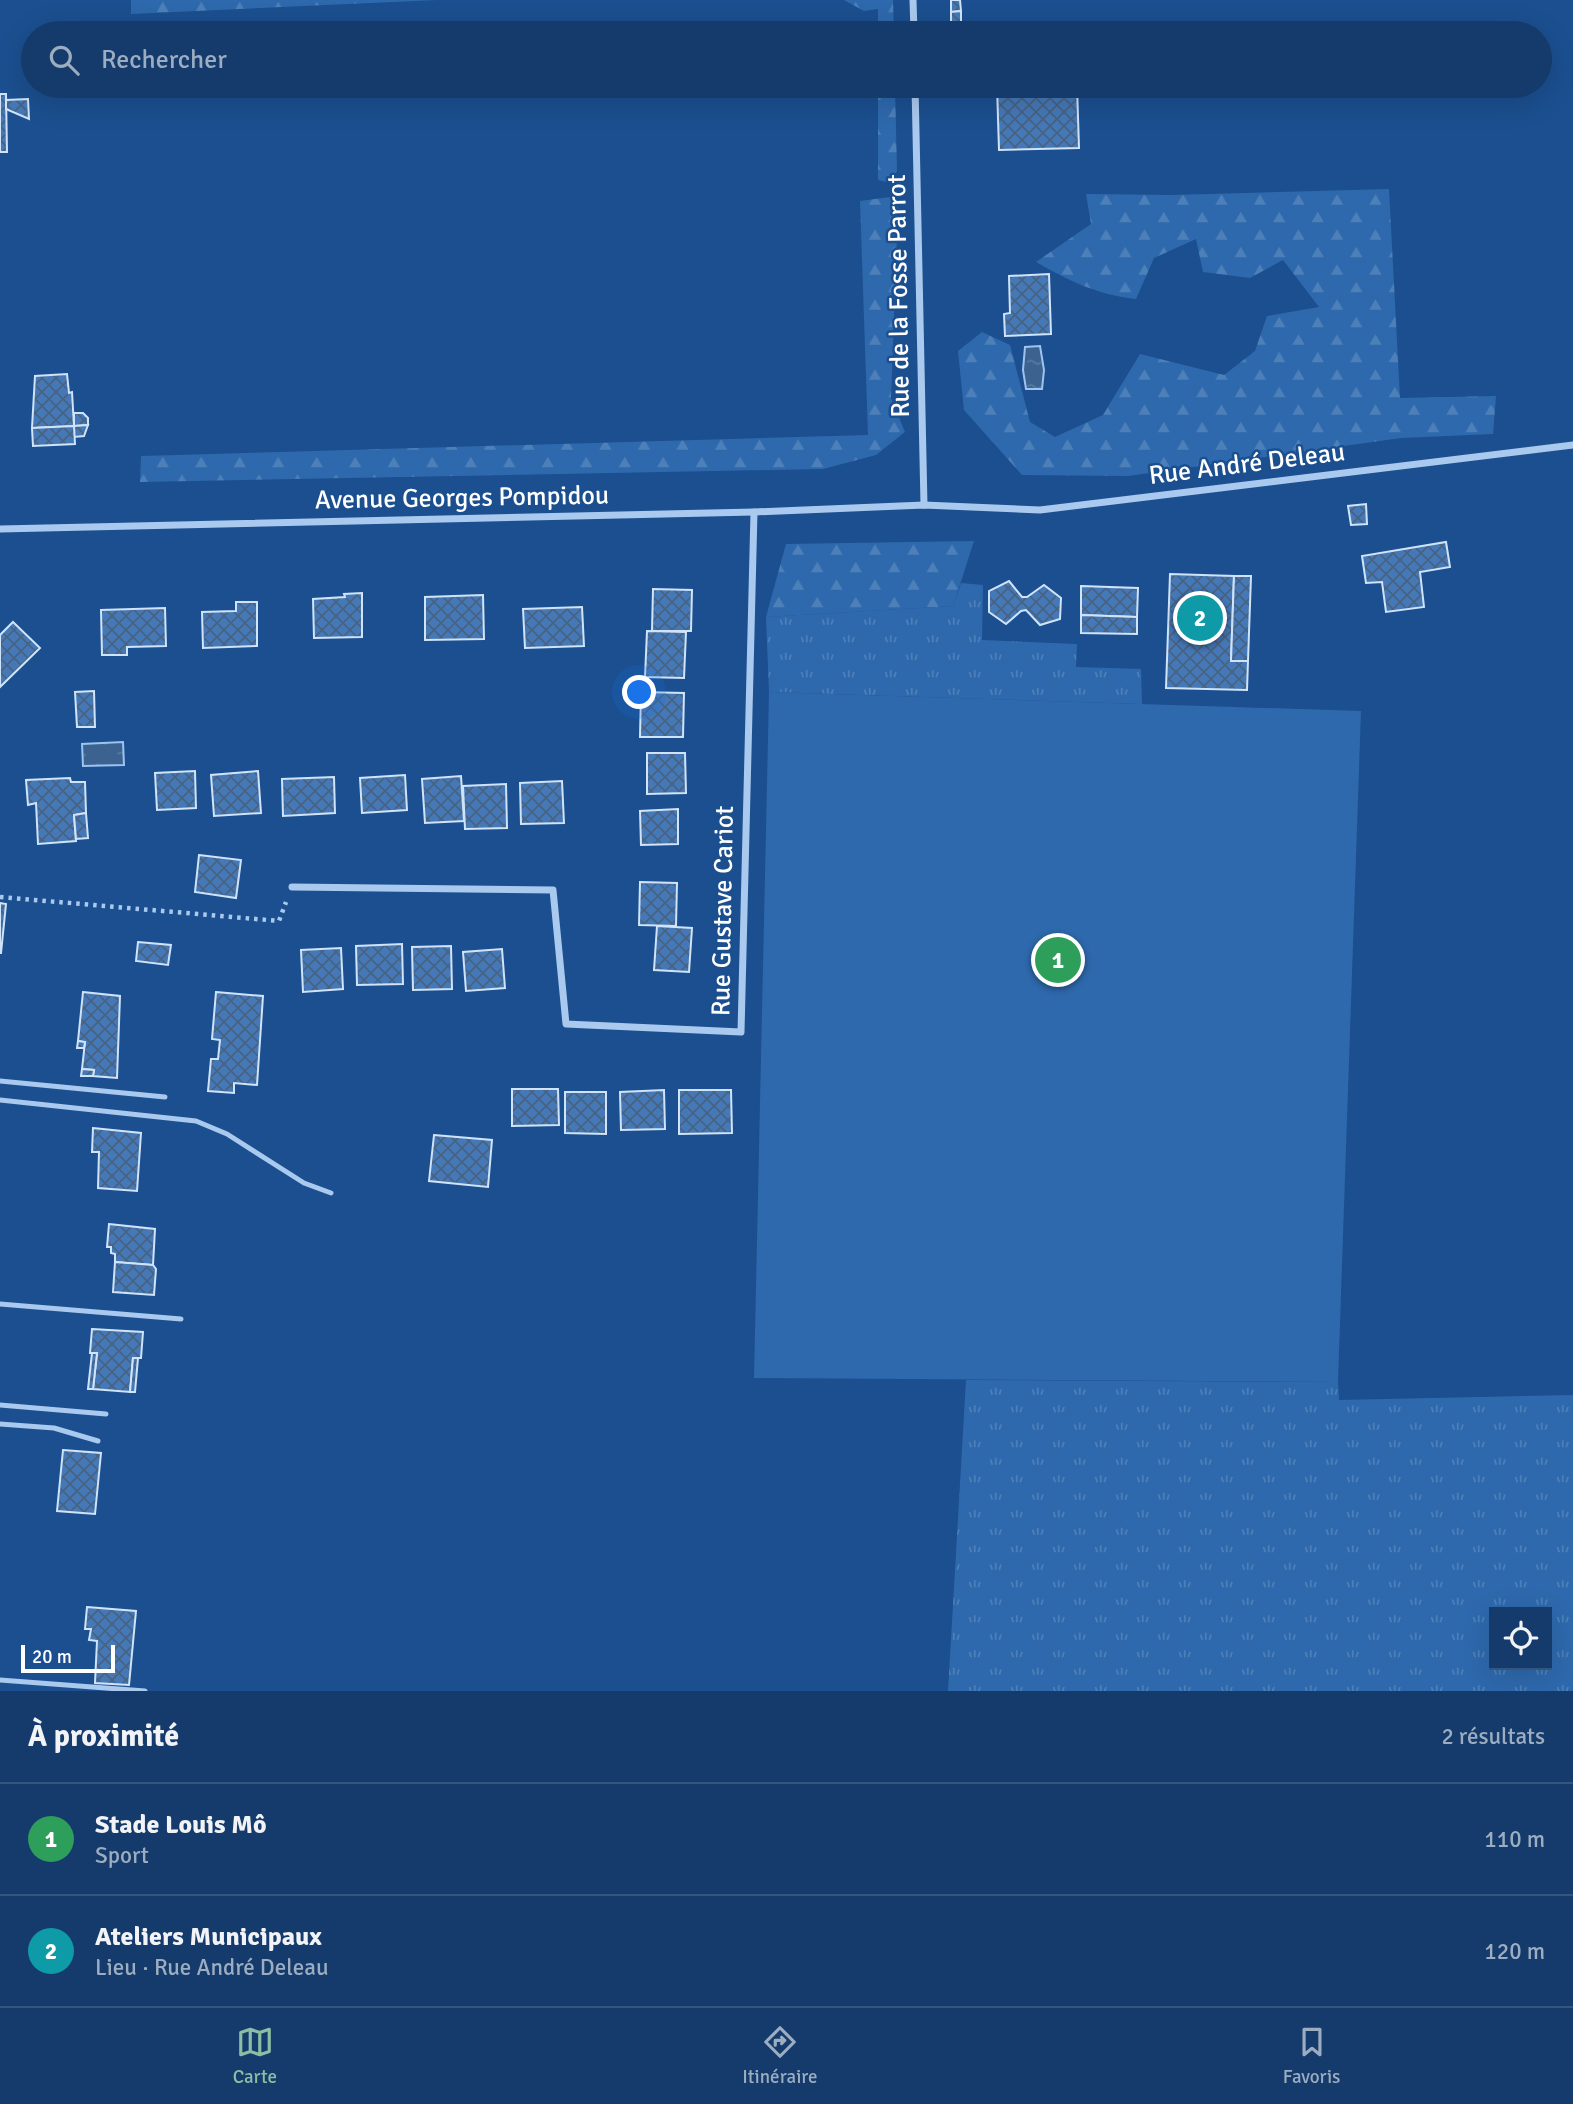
<!DOCTYPE html>
<html lang="fr">
<meta charset="utf-8">
<style>
:root{--surface:#143b6b;--page:#214673;--text:#f1f3f6;--muted:#9dadc1;--line:#33557e;--accent:#8abfa5}
body{margin:0;font-family:Signika,sans-serif;background:var(--page);color:var(--text)}
.controls{position:absolute;right:21px;bottom:21px;display:grid;overflow:hidden;border-radius:0px;box-shadow:0 7px 28px #0002}
.controls button{width:63px;height:63px;display:grid;place-items:center;padding:0;border:0;border-bottom:2px solid var(--line);background:var(--surface);color:var(--text);font:35px sans-serif}
.scale{position:absolute;left:21px;bottom:18px;width:94px;box-sizing:border-box;padding-left:7px;border:4px solid #fff;border-top:0;font-size:19px;line-height:24px;white-space:nowrap;color:#fff;-webkit-text-stroke:5px #1b4f8f;paint-order:stroke}
.you{position:absolute;left:640px;top:693px;width:24px;height:24px;margin:-18px;border:5px solid #fff;border-radius:50%;background:#1a73e8;box-shadow:0 0 0 10px #1a73e833}
.badge{display:grid;place-items:center;width:46px;height:46px;border-radius:50%;background:var(--accent);color:#fff;font-size:23px;font-weight:700}
.pin{position:absolute;translate:-50% -50%;border:4px solid #fff;box-shadow:0 2px 7px #0006}
.list{margin:0;padding:0;list-style:none}
h2{display:flex;justify-content:space-between;align-items:center;height:91px;margin:0;padding:0 28px;font-size:30px}
h2 small{font-size:23px;font-weight:400;color:var(--muted)}
.list li{display:grid;grid-template-columns:46px 1fr auto;gap:21px;align-items:center;box-sizing:border-box;height:112px;padding:0 28px;border-top:2px solid var(--line)}
.list b{display:block;font-size:26px;white-space:nowrap}
.list p{margin:0;font-size:23px;white-space:nowrap;color:var(--muted)}
.list em{font-size:23px;font-style:normal;color:var(--muted)}
.icon{flex:none;width:38px;height:38px;fill:none;stroke:currentColor;stroke-width:2;stroke-linecap:round;stroke-linejoin:round}
.map{position:relative;flex:none;width:1573px;height:1691px;overflow:hidden}
.search{position:absolute;background:var(--surface);box-shadow:0 7px 28px #0002;left:21px;right:21px;top:21px;height:77px;display:flex;align-items:center;gap:18px;box-sizing:border-box;padding:0 24px;border-radius:38px;color:var(--muted);font-size:26px}
.sheet{height:315px;background:var(--surface)}
nav{display:flex;justify-content:space-around;align-items:center;box-sizing:border-box;height:98px;border-top:2px solid var(--line);background:var(--surface);font-size:19px;color:var(--muted)}
nav a{display:grid;justify-items:center;gap:4px}
nav .on{color:var(--accent)}
.map>svg:first-child{display:block}
.grass{fill:url(#grass-tufts);fill-rule:evenodd}
.forest{fill:url(#forest-firs)}
.pitch{fill:#2e69ad}
.water{fill:url(#water-ripples);stroke:#9cc4f0;stroke-width:2}
.building{fill:url(#building-cross-hatch);stroke:#cfe3fa;stroke-width:2}
.lines{fill:none;stroke-linecap:round;stroke-linejoin:round}
.path{stroke:#a9c9ee;stroke-width:4.5;stroke-dasharray:3.5 5;stroke-linecap:butt}
.lane{stroke:#a9c9ee;stroke-width:5}
.street{stroke:#a9c9ee;stroke-width:7}
.labels{text-anchor:middle;dominant-baseline:central;stroke-width:5;stroke-linejoin:round;paint-order:stroke}
.street-label{font-size:26px;fill:#fff;stroke:#1b4f8f}
</style>
<div class="map">
<svg width="1573" height="1691" viewBox="0 0 1573 1691">
<defs>
<pattern id="grass-tufts" width="24" height="20" patternUnits="userSpaceOnUse" patternTransform="scale(1.75)"><rect width="24" height="20" fill="#2e69ad"/><path d="M3 7l-1-3M5 7V3M7 7l1-3M15 17l-1-3M17 17v-4M19 17l1-3" fill="none" stroke="#4d80b9"/></pattern>
<pattern id="forest-firs" width="22" height="20" patternUnits="userSpaceOnUse" patternTransform="scale(1.75)"><rect width="22" height="20" fill="#2e69ad"/><path d="M5 1l3.5 6h-7zM16 11l3.5 6h-7z" fill="#4d80b9"/></pattern>
<pattern id="water-ripples" width="26" height="14" patternUnits="userSpaceOnUse" patternTransform="scale(1.75)"><rect width="26" height="14" fill="#3c6290"/><path d="M2 4q2-2 4 0t4 0M15 11q2-2 4 0t4 0" fill="none" stroke="#597aa1"/></pattern>
<pattern id="building-cross-hatch" width="8" height="8" patternUnits="userSpaceOnUse" patternTransform="scale(1.75)"><rect width="8" height="8" fill="#4478b7"/><path d="M0 0l8 8M0 8l8-8" fill="none" stroke="#486282"/></pattern>
</defs>
<rect width="100%" height="100%" fill="#1b4f8f"/>
<g class="grass">
<path d="M961,583L983,585L982,640L1077,644L1076,667L1141,669L1142,704L769,692L766,617L953,606Z"/>
<path d="M966,1380L1338,1382L1339,1400L1573,1395V1691H948ZM1494,1612H1547V1665H1494Z"/>
</g>
<g class="forest">
<path d="M131,0H437L131,14Z"/>
<path d="M844,0H893L894,33H878V9L864,11Z"/>
<path d="M878,86H895L897,171L891,183L878,180Z"/>
<path d="M1389,189L1400,398L1496,396L1493,434L1401,438L1128,476L1022,475L964,410L958,351L982,332L1010,345L1030,422L1055,437L1103,415L1140,354L1224,375L1255,351L1267,316L1319,307L1283,260L1250,278L1203,272L1196,239L1154,258L1136,299C1095,294 1072,282 1036,262L1091,224L1086,194L1173,195Z"/>
<path d="M890,197L898,207L891,398L905,432L876,455L823,469L140,482L141,456L868,435L860,201Z"/>
<path d="M974,541L953,606L766,617L786,544Z"/>
</g>
<path class="pitch" d="M769,692L1361,711L1338,1382L754,1378Z"/>
<g class="water">
<path d="M1040,346L1044,370L1042,389H1026L1023,370L1025,347Z"/>
<path d="M123,742L124,765L83,766L82,744Z"/>
</g>
<g class="building">
<path d="M951,0H960L961,11L951,12Z"/>
<path d="M961,11V26H951V12Z"/>
<path d="M1075,30V33H996V32Z"/>
<path d="M997,86H1077L1079,148L999,150Z"/>
<path d="M0,94H6L7,152H0Z"/>
<path d="M28,99L29,119L6,109V100Z"/>
<path d="M1049,274L1051,334L1005,336L1004,314L1010,313L1009,276Z"/>
<path d="M67,374L69,393L72,392L74,426L32,428L35,376Z"/>
<path d="M74,413H83L88,418V425L74,426Z"/>
<path d="M88,425L84,436L74,437V426Z"/>
<path d="M74,426L75,444L33,446L32,428Z"/>
<path d="M1366,504L1367,524L1351,525L1348,506Z"/>
<path d="M1446,542L1450,567L1420,572L1424,607L1386,612L1382,582L1366,583L1362,556Z"/>
<path d="M1170,574L1234,576L1231,661H1248L1247,690L1166,688Z"/>
<path d="M1234,576H1251L1248,661H1231Z"/>
<path d="M1009,581L1022,597H1027L1044,585L1061,598L1060,619L1040,625L1026,610L1021,611L1006,624L989,612V591Z"/>
<path d="M1081,586L1138,588L1137,617L1081,615Z"/>
<path d="M653,589L692,590L691,631H652Z"/>
<path d="M362,593V637L314,638L313,599L345,597L344,594Z"/>
<path d="M483,595L484,639L425,640V597Z"/>
<path d="M236,602H257V646L203,648L202,612L236,611Z"/>
<path d="M582,607L584,646L525,648L523,609Z"/>
<path d="M165,608L166,646L127,647V655H102L101,610Z"/>
<path d="M1081,615L1137,617V634L1081,633Z"/>
<path d="M13,622L40,648L0,687V635Z"/>
<path d="M647,631L686,632L684,678L645,677Z"/>
<path d="M94,691L95,727H77L75,692Z"/>
<path d="M641,692L684,693L683,737H640Z"/>
<path d="M647,753H685L686,793L647,794Z"/>
<path d="M195,771L196,808L157,810L155,773Z"/>
<path d="M258,771L261,813L214,816L211,775Z"/>
<path d="M405,775L407,810L362,813L360,778Z"/>
<path d="M461,776L464,821L425,823L422,779Z"/>
<path d="M334,777L335,813L283,816L282,779Z"/>
<path d="M70,778L71,782H85L86,813L74,815L76,841L38,844L36,803L28,805L26,780Z"/>
<path d="M562,781L564,823L521,824L520,783Z"/>
<path d="M506,784L507,828L465,829L463,786Z"/>
<path d="M678,809V844L641,845L640,811Z"/>
<path d="M86,813L88,838L76,839L74,815Z"/>
<path d="M199,855L241,860L236,898L195,892Z"/>
<path d="M640,882L677,883L676,926L639,925Z"/>
<path d="M0,903L6,904L1,953H0Z"/>
<path d="M657,926L692,928L689,972L654,970Z"/>
<path d="M138,942L171,945L168,965L136,961Z"/>
<path d="M402,944L403,984L357,985L356,946Z"/>
<path d="M451,946L452,989L413,990L412,947Z"/>
<path d="M341,948L343,989L303,992L301,950Z"/>
<path d="M502,949L505,988L466,991L463,952Z"/>
<path d="M83,992L120,996L117,1078L93,1076L94,1070L82,1069L85,1042L78,1041Z"/>
<path d="M216,992L263,996L257,1085L234,1083V1093L208,1091L211,1059H218L220,1040L212,1039Z"/>
<path d="M78,1041L85,1042L84,1048H77Z"/>
<path d="M82,1069L94,1070L93,1076H81Z"/>
<path d="M512,1089H558L559,1125L512,1126Z"/>
<path d="M664,1090L665,1129L621,1130L620,1092Z"/>
<path d="M679,1090H731L732,1133L679,1134Z"/>
<path d="M565,1092H606V1134L565,1133Z"/>
<path d="M93,1128L141,1133L137,1191L98,1188L99,1152H92Z"/>
<path d="M434,1135L492,1140L488,1187L429,1181Z"/>
<path d="M109,1224L155,1229L153,1265L115,1262V1254L111,1253V1247H107Z"/>
<path d="M115,1262L153,1265L156,1269L154,1295L113,1292Z"/>
<path d="M92,1329L143,1332L141,1358H133L130,1392L93,1389L97,1353H90Z"/>
<path d="M92,1353H97L93,1389H88Z"/>
<path d="M133,1358H138L135,1392H130Z"/>
<path d="M63,1450L101,1453L95,1514L57,1511Z"/>
<path d="M87,1607L136,1611L129,1685L95,1683L97,1641L89,1640L91,1629H85Z"/>
</g>
<g class="lines">
<path class="path" d="M0,897L279,921L286,902"/>
<g class="lane">
<path d="M0,1081L165,1097"/>
<path d="M0,1100L196,1121L227,1134L304,1183L331,1193"/>
<path d="M0,1304L181,1319"/>
<path d="M0,1405L106,1414"/>
<path d="M0,1424L54,1428L98,1441"/>
<path d="M0,1680L145,1691"/>
</g>
<g class="street">
<path d="M913,0L914,33"/>
<path d="M915,86L924,505"/>
<path d="M0,529L754,512L924,505L1040,510L1573,445"/>
<path d="M292,887L553,890L566,1024L741,1032L754,512"/>
</g>
</g>
<g class="labels">
<g class="street-label">
<text transform="translate(899 296) rotate(-91)">Rue de la Fosse Parrot</text>
<text transform="translate(1247 464) rotate(-7)">Rue André Deleau</text>
<text transform="translate(462 498) rotate(-1)">Avenue Georges Pompidou</text>
<text transform="translate(723 911) rotate(-89)">Rue Gustave Cariot</text>
</g>
</g>
</svg>
<div class="controls">
<button><svg class="icon" aria-label="locate" viewBox="0 0 24 24"><circle cx="12" cy="12" r="6"/><path d="M12 2v4M12 18v4M2 12h4M18 12h4"/></svg></button>
</div>
<div class="scale">20 m</div>
<div class="you"></div>
<div class="pin badge" style="left:1058px;top:960px;background:#2e9e5b">1</div>
<div class="pin badge" style="left:1200px;top:618px;background:#0f9aa8">2</div>
<div class="search"><svg class="icon" aria-label="search" viewBox="0 0 24 24"><circle cx="10" cy="10" r="6"/><path d="M15 15l6 6"/></svg>Rechercher</div>
</div>
<section class="sheet">
<h2>À proximité<small>2 résultats</small></h2>
<ul class="list">
<li><span class="badge" style="background:#2e9e5b">1</span><div><b>Stade Louis Mô</b><p>Sport</p></div><em>110 m</em></li>
<li><span class="badge" style="background:#0f9aa8">2</span><div><b>Ateliers Municipaux</b><p>Lieu · Rue André Deleau</p></div><em>120 m</em></li>
</ul>
</section>
<nav>
<a class="on"><svg class="icon" aria-label="map" viewBox="0 0 24 24"><path d="M3 6l6-2 6 2 6-2v14l-6 2-6-2-6 2zM9 4v14M15 6v14"/></svg>Carte</a>
<a><svg class="icon" aria-label="directions" viewBox="0 0 24 24"><path d="M12 3l9 9-9 9-9-9zM9 14v-3h6M13 9l2 2-2 2"/></svg>Itinéraire</a>
<a><svg class="icon" aria-label="saved" viewBox="0 0 24 24"><path d="M7 4h10v16l-5-4-5 4z"/></svg>Favoris</a>
</nav>
